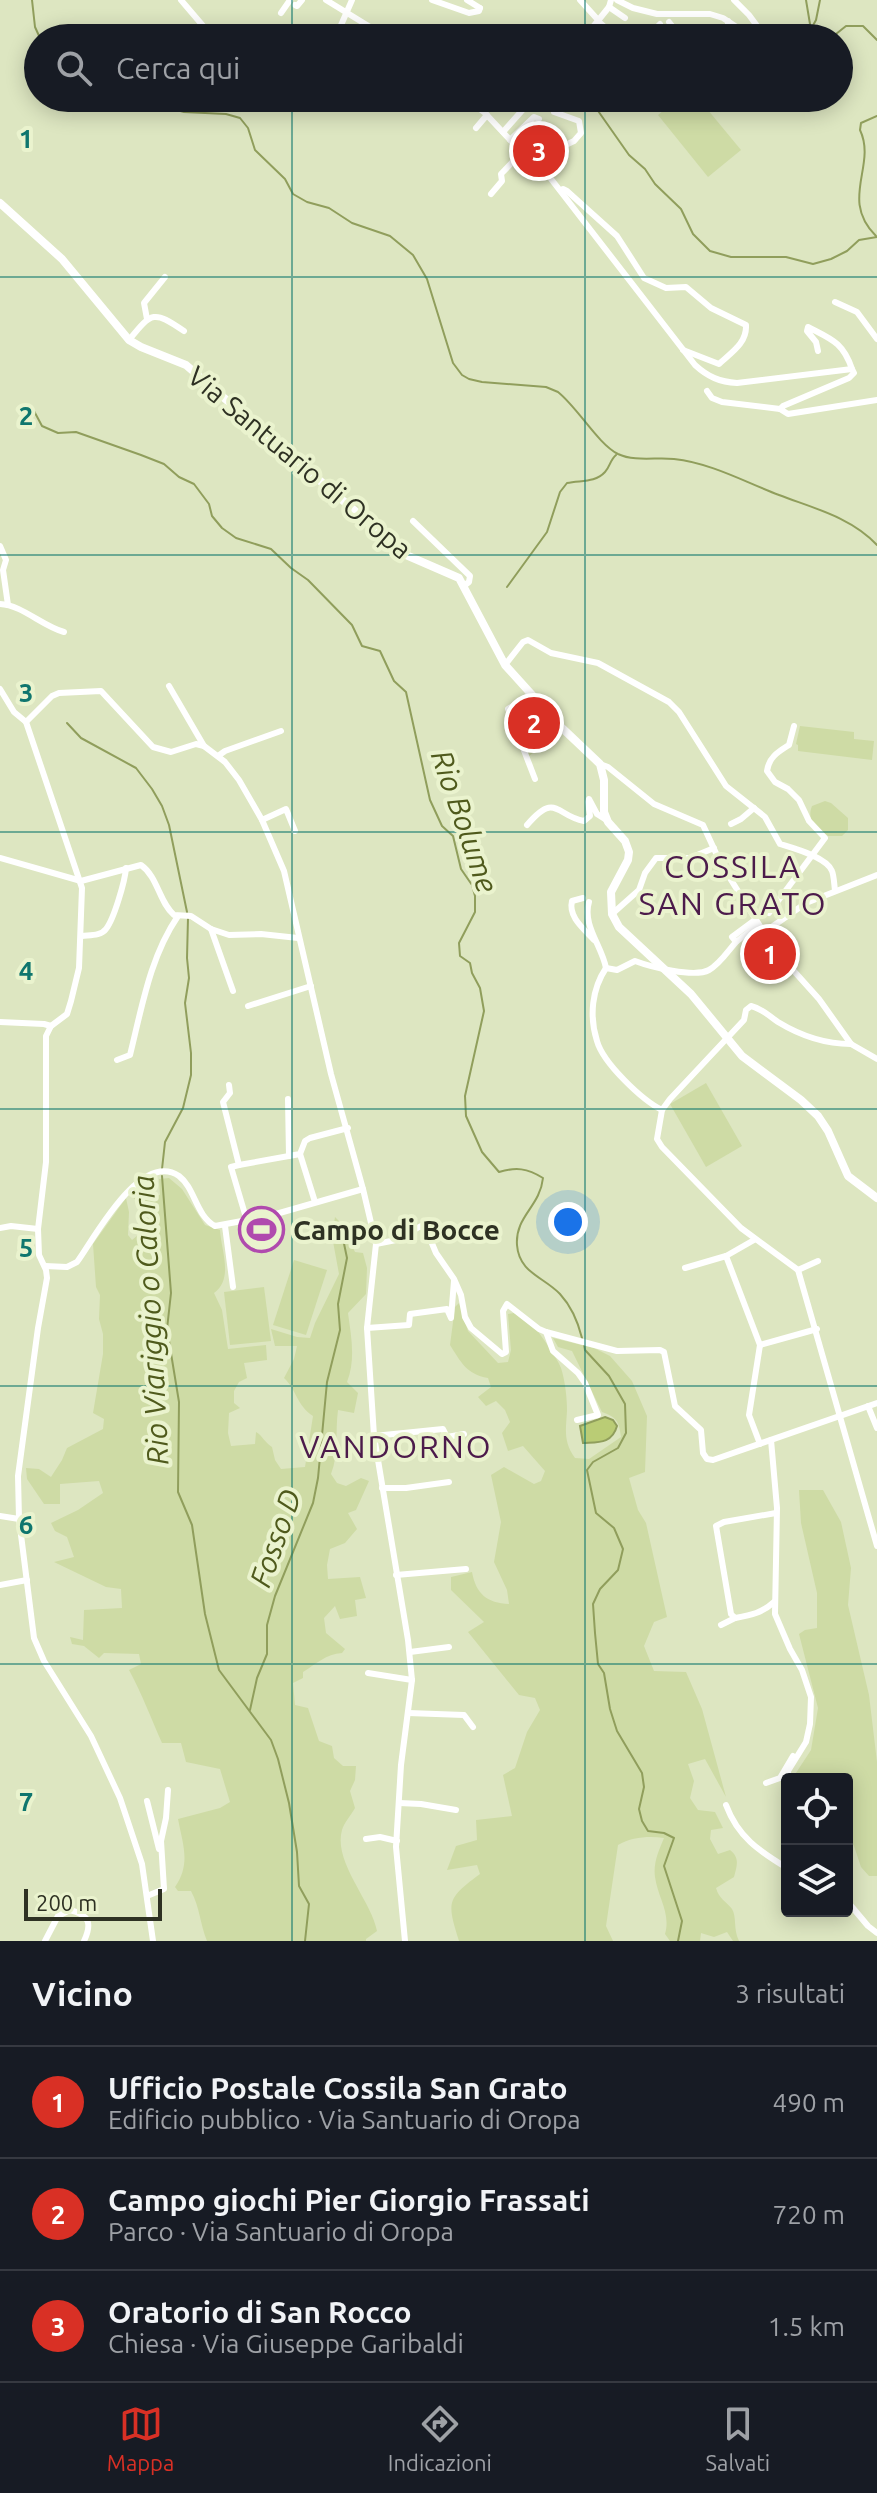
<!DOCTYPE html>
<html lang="it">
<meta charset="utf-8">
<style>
:root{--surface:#171b24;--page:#20242c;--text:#f1f3f6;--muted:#9ea1a6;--line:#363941;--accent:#d93025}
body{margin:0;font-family:Ubuntu,sans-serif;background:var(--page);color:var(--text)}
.controls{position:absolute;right:24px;bottom:24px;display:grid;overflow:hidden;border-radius:8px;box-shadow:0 4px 20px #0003}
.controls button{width:72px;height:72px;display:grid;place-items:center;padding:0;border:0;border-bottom:2px solid var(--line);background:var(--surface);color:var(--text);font:40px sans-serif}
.scale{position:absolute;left:24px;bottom:20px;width:138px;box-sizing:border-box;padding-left:8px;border:4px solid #2e3123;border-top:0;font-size:22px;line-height:28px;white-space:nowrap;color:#2e3123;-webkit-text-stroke:6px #eaf3ce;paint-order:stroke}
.you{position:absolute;left:568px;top:1222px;width:28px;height:28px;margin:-20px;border:6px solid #fff;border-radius:50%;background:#1a73e8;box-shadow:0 0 0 12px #1a73e833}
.badge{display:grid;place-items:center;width:52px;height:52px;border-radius:50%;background:var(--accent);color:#fff;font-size:26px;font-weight:700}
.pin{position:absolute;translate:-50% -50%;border:4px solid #fff;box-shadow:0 2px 8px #0006}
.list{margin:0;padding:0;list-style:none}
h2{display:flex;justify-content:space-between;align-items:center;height:104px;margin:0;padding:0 32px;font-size:34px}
h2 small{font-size:26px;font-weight:400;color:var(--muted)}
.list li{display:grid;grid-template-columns:52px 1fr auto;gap:24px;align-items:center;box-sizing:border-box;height:112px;padding:0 32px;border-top:2px solid var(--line)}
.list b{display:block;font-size:30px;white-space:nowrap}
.list p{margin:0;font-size:26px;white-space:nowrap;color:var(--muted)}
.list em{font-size:26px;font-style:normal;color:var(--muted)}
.icon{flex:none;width:44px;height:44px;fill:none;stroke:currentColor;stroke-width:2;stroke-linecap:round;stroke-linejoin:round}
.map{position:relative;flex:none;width:877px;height:1941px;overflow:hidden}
.search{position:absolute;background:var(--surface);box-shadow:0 4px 20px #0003;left:24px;right:24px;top:24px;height:88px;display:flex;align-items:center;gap:20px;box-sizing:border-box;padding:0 28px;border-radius:44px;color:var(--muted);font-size:30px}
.sheet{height:440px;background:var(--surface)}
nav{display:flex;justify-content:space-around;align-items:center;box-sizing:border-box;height:112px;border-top:2px solid var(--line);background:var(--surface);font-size:22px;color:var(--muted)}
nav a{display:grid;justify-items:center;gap:4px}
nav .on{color:var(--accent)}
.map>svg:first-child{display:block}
.green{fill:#cedba5}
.water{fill:#bacc75;stroke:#909e5c;stroke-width:2}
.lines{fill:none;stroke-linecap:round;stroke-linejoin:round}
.stream{stroke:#909e5c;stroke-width:2}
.minor{stroke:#fff;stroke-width:6}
.major{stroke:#fff;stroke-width:8}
.grid{fill:none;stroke:#0f766e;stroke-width:2;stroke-opacity:0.55}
.labels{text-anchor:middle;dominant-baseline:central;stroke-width:8;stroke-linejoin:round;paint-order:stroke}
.street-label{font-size:28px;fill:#2e3123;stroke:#eaf3ce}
.poi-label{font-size:28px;font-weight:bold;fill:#2e3123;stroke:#eaf3ce;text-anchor:start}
.water-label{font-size:30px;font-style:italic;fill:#4f5a1c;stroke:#eaf3ce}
.quarter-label{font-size:32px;letter-spacing:2px;fill:#4c1b4b;stroke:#eaf3ce}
.grid-label{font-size:26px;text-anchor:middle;font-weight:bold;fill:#0f766e;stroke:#eaf3ce;stroke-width:8;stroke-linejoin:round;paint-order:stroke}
</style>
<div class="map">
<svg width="877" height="1941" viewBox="0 0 877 1941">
<rect width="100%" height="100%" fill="#dde6c1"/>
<g class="green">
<path d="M679,98H698L741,150L708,177L658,115Z"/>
<path d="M531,699L560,730L528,757L511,713Z"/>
<path d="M800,726L854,732V739L874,741L872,760L798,751V745L796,744Z"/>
<path d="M825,801L831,803L848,818V830L842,836H828C817,827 806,821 812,806Z"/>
<path d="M706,1083L742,1146L706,1167L670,1104Z"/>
<path d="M169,1178L182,1189L205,1225L220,1230C221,1250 234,1279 214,1293L222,1310L228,1349L266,1345L267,1360L244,1363L247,1378L239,1382L234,1391V1403L240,1408L229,1413L228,1433L231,1446L255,1444L256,1432C263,1436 264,1442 272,1447L275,1460L281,1469L305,1467L313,1416C296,1405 297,1390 284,1378L294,1359L297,1346H275L271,1329L297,1337L310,1338L315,1323L339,1274L332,1236L335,1217L341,1223L355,1252L363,1253L367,1268L366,1294L348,1313C351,1336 356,1359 347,1382L358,1393L354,1413L338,1410C335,1432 339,1454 331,1474L337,1483L346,1486L361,1478L369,1481L356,1510L348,1513L357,1529L345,1543L330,1549L327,1565L328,1579L360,1577L366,1598L355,1600L357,1616L340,1619L335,1606L324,1618L326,1633L345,1649L342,1653C326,1654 316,1664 303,1672V1678L293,1683L295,1705L308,1708L319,1741L332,1746L334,1758L343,1766H356L355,1780L350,1791L355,1808C351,1815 344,1823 342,1830C333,1862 371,1900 377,1931L366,1939V1941H207C200,1924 200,1908 191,1891H178L175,1887C191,1864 183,1845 178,1819L220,1808L230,1802L220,1769L186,1762L181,1743H162C151,1718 142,1694 129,1670L141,1664L139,1654L104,1653L99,1658L84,1646L72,1644L70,1637L83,1640L84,1610L122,1608L121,1589L106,1587L54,1562L74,1557L67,1537L55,1531L51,1523L78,1510L103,1493L99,1481L60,1484V1504H44L27,1479L26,1468L39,1469L51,1477L62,1460L67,1448L103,1429L104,1419L93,1413L103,1354V1334L99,1319L100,1295L96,1287L93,1244L126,1198L129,1212L128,1235L132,1240L143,1231C146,1215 142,1207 131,1195L150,1180L151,1196L160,1195L159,1179Z"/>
<path d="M294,1260L327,1270L306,1335L273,1325Z"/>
<path d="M264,1287L271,1341L230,1345L224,1292Z"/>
<path d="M459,1303L468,1331L498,1363L508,1362L511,1350L508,1314L514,1313C519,1316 526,1318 530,1322C536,1327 559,1361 561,1368C565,1380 567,1398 567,1411C566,1429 563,1442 575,1458L589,1459L621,1437C619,1422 617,1417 602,1412L572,1351L558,1347L553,1338L594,1348L610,1356L632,1381L647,1416L645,1472L629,1478L638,1510L646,1523L667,1617L654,1622L644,1646L654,1671L686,1672L702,1709L726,1797L705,1759L688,1764L694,1781L690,1798L698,1810L715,1812L723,1828L711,1830L710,1839L718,1854L730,1850C740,1858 737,1865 734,1877L716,1888C719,1899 726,1901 732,1909C737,1917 733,1929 739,1941H733L727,1932L714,1937L701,1933L700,1941H670L665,1934C671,1913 658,1898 655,1877C653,1863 659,1850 664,1838C649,1836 632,1837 618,1845L606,1926L613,1941H459C447,1902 446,1899 480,1874L477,1865L447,1870L456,1846L477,1840L476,1820L512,1816L503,1775L515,1768L527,1732L540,1710L535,1698L519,1695L468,1632L484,1622L451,1590V1577L472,1572C476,1594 487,1603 509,1604L507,1590L494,1562L501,1522L491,1475L504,1467L534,1484L541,1481L545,1471L523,1446L508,1451L502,1433L510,1422L505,1410L496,1401L486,1406L478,1397L491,1387L488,1378C466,1374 461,1362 450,1345L455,1307Z"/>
<path d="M799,1490H823L841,1522L851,1568L848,1605L869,1695L877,1762V1876H869L861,1867L854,1846L847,1832V1779H796L794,1776L811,1750L818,1708L799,1634L805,1630L817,1628V1593L801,1523Z"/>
</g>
<path class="water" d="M605,1417L613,1420L617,1426C612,1444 598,1442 583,1443L580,1426Z"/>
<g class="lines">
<g class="stream">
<path d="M32,0L35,27L40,38"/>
<path d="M806,0L811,30L815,38"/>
<path d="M811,29L816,20L820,0"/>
<path d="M470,32L478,38"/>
<path d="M831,38L846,26H863L877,40"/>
<path d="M133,98L184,112L226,114L240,118L248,128L255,150L285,179L293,194L307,202L329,208L352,223L390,236L413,255L427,279L453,363L462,375L469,379L482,382L546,387L558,392C578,408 598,444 618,454C635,462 656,457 674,459C711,463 745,482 779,495C813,508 851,517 877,545"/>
<path d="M589,98L629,155L645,169L655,184L681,209L693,234L710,251L731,257H786L813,264L831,259L847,251L859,240L877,237"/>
<path d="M876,236C839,199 877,166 860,130L861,123L877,116"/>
<path d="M34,411L42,426L58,433L76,432L141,455L164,464L179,477L194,484L209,504L212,516L222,528L236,538L271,549L291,568L308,580L352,625L362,646L380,651L394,681L406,692L430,800L442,826L453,836L461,869L472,885L475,896V912L459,943L460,956L470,963L472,973L480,988L484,1011L465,1096L466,1116L482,1152L499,1172C516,1167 527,1168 543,1178C540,1207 515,1216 517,1245C519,1273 544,1277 560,1294C572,1307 578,1322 582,1338"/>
<path d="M507,587L547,532L560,492L567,483C581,480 595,483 605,472C610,467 610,460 616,455"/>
<path d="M67,723L81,738L136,768L152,789L162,806L169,825L187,912"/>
<path d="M162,1169L165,1142L183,1108L191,1075V1053L185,1003L189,978L187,958L188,918"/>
<path d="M162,1176L171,1293L167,1329L179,1402L178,1492L192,1525L205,1614L219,1670L271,1740L278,1759L289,1803L297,1852L299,1886L309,1904L305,1941"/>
<path d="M584,1344L585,1350L609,1376L625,1404L626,1433L618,1448L593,1462L587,1470L596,1513L614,1528L623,1549L618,1570L600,1589L593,1604L595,1633L598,1664L604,1673L610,1709L617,1731L642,1773L644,1787L639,1809L642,1821L648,1831L664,1833L674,1838L664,1866L682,1921L678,1941"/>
<path d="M250,1710L257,1678L267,1654V1625L275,1596L313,1503L318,1478L327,1382L340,1330L338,1304L347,1258L342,1234"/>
</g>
<g class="minor">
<path d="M181,0L204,27L222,38"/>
<path d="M326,0L388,38"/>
<path d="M432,0L469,13L479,11L480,8"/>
<path d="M467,0L480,8"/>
<path d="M580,0L599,21"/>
<path d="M617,0L633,8L657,14H710L723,18L753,38"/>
<path d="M734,0L749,15L766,38"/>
<path d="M295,5L297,6L302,0"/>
<path d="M609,7L625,18"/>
<path d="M281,13L290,0"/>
<path d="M728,21V25L739,38"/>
<path d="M599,22L617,38"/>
<path d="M669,22L673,27L668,34L671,38"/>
<path d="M656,28L660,24"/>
<path d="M282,38L301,33L334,35L338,32L352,0"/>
<path d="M419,38L420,36"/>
<path d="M584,38L609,7L611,0"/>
<path d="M465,98L484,112L512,142L541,166L695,365C708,377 720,382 737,383L852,369L854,373L849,378L783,406L780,409L788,414L877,400"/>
<path d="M719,98H720"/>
<path d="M476,128L487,115"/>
<path d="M503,132L527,105V98"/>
<path d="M510,140L534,117L539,119"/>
<path d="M534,160L574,141L581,133L579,121L554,112"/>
<path d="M560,190L563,189L567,191L617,236L644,278L666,288L686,287L711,308L746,325C747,343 732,352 719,364L683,350"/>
<path d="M491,194L502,181L501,174L523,151"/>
<path d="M835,302L857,312L877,339"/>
<path d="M147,319L144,303L165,277"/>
<path d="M129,340C152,312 153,310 184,331"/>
<path d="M818,351L816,342L807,331L808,327C831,339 843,342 852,369"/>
<path d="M707,391L712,398L722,402L780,409"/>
<path d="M413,521L470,576L469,582L465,585"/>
<path d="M0,546L6,560L3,570L8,605"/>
<path d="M0,604C22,605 42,626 64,632"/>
<path d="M505,665L523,642L528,640L551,653L598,663L669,702L679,712L726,786L765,817L780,844C793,848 827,857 832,871C834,876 834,884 835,890"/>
<path d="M169,686L204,746"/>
<path d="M0,689L14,712L26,722L82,888L79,968L71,1001L67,1014L51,1026L46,1036V1162L38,1229L39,1255L46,1270L47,1278L38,1328L18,1476L19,1519L34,1638L44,1661L91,1736L120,1798L142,1864L153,1941"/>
<path d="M531,694L508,709L535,779"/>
<path d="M26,722L52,696L59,693L101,691L153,747L171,752L196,744L204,746L225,762L239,780L262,820L284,871L331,1074L363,1189L376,1244L367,1328L374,1436L408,1640L412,1680L401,1765L396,1847L405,1941"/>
<path d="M218,756L225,751L281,731"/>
<path d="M600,764L608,767L654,804L703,825L721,864L775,950L819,999L851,1044L877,1059"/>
<path d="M262,820L286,809L295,831"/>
<path d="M731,824L741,819L754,808"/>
<path d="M527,825C556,791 556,816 584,821L590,816L588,802L589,799L597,814L608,821"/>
<path d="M0,858L81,881L141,865C158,877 159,902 174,915L191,916L211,929L229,935L261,934L298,938"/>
<path d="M583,898L572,901C568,917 584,929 594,940"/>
<path d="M589,902C582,925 602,946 606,968"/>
<path d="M769,913L825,838L809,821L799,800L788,789L775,782L767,771C769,757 778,752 789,745L794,726"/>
<path d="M612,914L639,890L645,873L656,858H690L714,848"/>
<path d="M755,920L732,937L736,942L758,925"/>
<path d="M211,929L233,991"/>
<path d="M763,933L806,903L877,875"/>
<path d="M82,936C90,935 101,936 106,929C114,919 125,881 126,868"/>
<path d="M248,1006L311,986"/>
<path d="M0,1022L44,1024L51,1026"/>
<path d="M851,1044C825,1044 801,1036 778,1022C769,1016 763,1009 751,1006L746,1010L744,1020L670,1099L662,1110L657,1139L662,1147L741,1228L798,1270L877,1546"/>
<path d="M117,1060L130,1055C142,1007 150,957 178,916"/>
<path d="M229,1085L230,1093L223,1102L239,1165L231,1167L247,1221"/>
<path d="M288,1099L289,1156"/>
<path d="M662,1110C642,1100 603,1063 597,1041C589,1016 592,989 606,968L617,970L635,961C651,967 694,978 709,970C720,964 728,951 736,942"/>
<path d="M300,1154L315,1202"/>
<path d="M239,1165L300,1154L305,1141L310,1138L348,1128"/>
<path d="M225,1226L233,1287"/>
<path d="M0,1228L11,1226L38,1229"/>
<path d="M376,1244L396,1240L421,1226L426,1229L436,1253L454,1279L461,1295L465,1317L471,1328L502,1354L506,1352L503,1311L507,1304L539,1329L546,1332L617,1351L660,1350L664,1352L675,1406L701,1430L703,1453L707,1459L713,1460L877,1403"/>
<path d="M726,1256L760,1345L749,1415L760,1444"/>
<path d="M45,1266L67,1267L77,1262C94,1239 140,1150 179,1176C195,1188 196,1216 215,1226L269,1216L363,1189"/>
<path d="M685,1268L726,1256L754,1240"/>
<path d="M798,1270L818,1261"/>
<path d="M367,1328L409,1325L410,1314L447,1309L451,1318L454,1281"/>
<path d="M546,1332L553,1351L578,1373L585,1383L598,1415L577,1420"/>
<path d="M760,1345L817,1329"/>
<path d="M868,1406L877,1428"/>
<path d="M374,1436L443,1429L447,1437L464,1434"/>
<path d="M771,1440L777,1508L775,1614L790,1649L802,1670L811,1697L810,1724L806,1742L788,1771V1779"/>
<path d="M382,1488H406L449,1482"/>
<path d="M0,1516L19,1519"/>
<path d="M396,1575L466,1569"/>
<path d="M0,1585L27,1580"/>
<path d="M774,1602C762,1613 751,1615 735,1618L731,1614L716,1526L724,1522L776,1513"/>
<path d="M721,1625L735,1618"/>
<path d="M410,1652L449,1647"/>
<path d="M368,1673L412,1680"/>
<path d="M408,1713L464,1715L473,1727"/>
<path d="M766,1783L780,1778L793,1756"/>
<path d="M147,1801L159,1849"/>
<path d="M399,1803L421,1804L456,1810"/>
<path d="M726,1805C738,1837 759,1851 787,1868"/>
<path d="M366,1839L380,1837L397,1841"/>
<path d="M147,1896L164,1889L161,1841L166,1818L168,1790"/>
<path d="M847,1901L868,1926L877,1933"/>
<path d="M45,1941L58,1916L70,1910C90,1915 92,1924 84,1941"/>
</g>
<path class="major" d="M0,203L62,259L129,340L141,347L186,365L406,555L459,578L505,665L561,727L600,764L604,780V812L608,822L625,841L629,852L628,860L611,892L612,914L619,927L691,994L742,1056L801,1100L818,1116L828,1131L848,1176L877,1198"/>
</g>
<path class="grid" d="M292,0V38M585,0V38M292,98V1941M585,98V1941M0,277H877M0,555H877M0,832H877M0,1109H877M0,1386H877M0,1664H877"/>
<defs>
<symbol id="stadium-ring" viewBox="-11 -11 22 22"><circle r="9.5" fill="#eaf3ce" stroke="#b04aae" stroke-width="1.5"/><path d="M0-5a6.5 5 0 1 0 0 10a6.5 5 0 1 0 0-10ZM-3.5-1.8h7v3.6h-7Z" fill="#b04aae"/></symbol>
</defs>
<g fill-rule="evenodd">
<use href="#stadium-ring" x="236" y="1204" width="51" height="51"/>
</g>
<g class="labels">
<g class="street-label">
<text transform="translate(300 462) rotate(40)">Via Santuario di Oropa</text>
</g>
<g class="poi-label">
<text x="293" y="1229">Campo di Bocce</text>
</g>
<g class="water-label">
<text transform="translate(465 821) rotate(71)">Rio Bolume</text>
<text transform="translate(150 1320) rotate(-93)">Rio Viariggio o Caloria</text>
<text transform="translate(275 1538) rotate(-71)">Fosso D</text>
</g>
<g class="quarter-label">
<text x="733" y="866">COSSILA<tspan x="733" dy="37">SAN GRATO</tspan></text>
<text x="396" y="1446">VANDORNO</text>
</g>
</g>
<g class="grid-label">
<text x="26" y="148">1</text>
<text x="26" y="425">2</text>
<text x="26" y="702">3</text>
<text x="26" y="980">4</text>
<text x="26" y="1257">5</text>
<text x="26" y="1534">6</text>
<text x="26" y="1811">7</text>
</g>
</svg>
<div class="controls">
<button><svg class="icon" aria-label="locate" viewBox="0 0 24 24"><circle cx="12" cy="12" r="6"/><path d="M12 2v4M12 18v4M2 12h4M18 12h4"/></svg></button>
<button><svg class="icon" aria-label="layers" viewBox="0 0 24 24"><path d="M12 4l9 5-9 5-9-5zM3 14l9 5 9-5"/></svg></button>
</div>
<div class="scale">200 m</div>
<div class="you"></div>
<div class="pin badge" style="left:770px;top:954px">1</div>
<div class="pin badge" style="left:534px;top:723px">2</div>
<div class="pin badge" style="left:539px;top:151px">3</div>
<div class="search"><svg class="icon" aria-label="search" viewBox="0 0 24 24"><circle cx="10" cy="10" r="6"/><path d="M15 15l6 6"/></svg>Cerca qui</div>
</div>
<section class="sheet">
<h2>Vicino<small>3 risultati</small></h2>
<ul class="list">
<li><span class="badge">1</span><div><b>Ufficio Postale Cossila San Grato</b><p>Edificio pubblico · Via Santuario di Oropa</p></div><em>490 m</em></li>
<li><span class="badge">2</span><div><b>Campo giochi Pier Giorgio Frassati</b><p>Parco · Via Santuario di Oropa</p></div><em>720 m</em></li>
<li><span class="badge">3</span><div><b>Oratorio di San Rocco</b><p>Chiesa · Via Giuseppe Garibaldi</p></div><em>1.5 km</em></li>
</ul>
</section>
<nav>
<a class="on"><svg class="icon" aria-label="map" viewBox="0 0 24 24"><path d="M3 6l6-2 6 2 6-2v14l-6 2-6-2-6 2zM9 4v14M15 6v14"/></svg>Mappa</a>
<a><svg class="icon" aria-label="directions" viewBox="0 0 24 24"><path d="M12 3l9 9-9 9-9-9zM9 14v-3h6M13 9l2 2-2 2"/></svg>Indicazioni</a>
<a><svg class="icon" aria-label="saved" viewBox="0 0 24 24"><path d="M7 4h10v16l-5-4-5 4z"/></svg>Salvati</a>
</nav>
